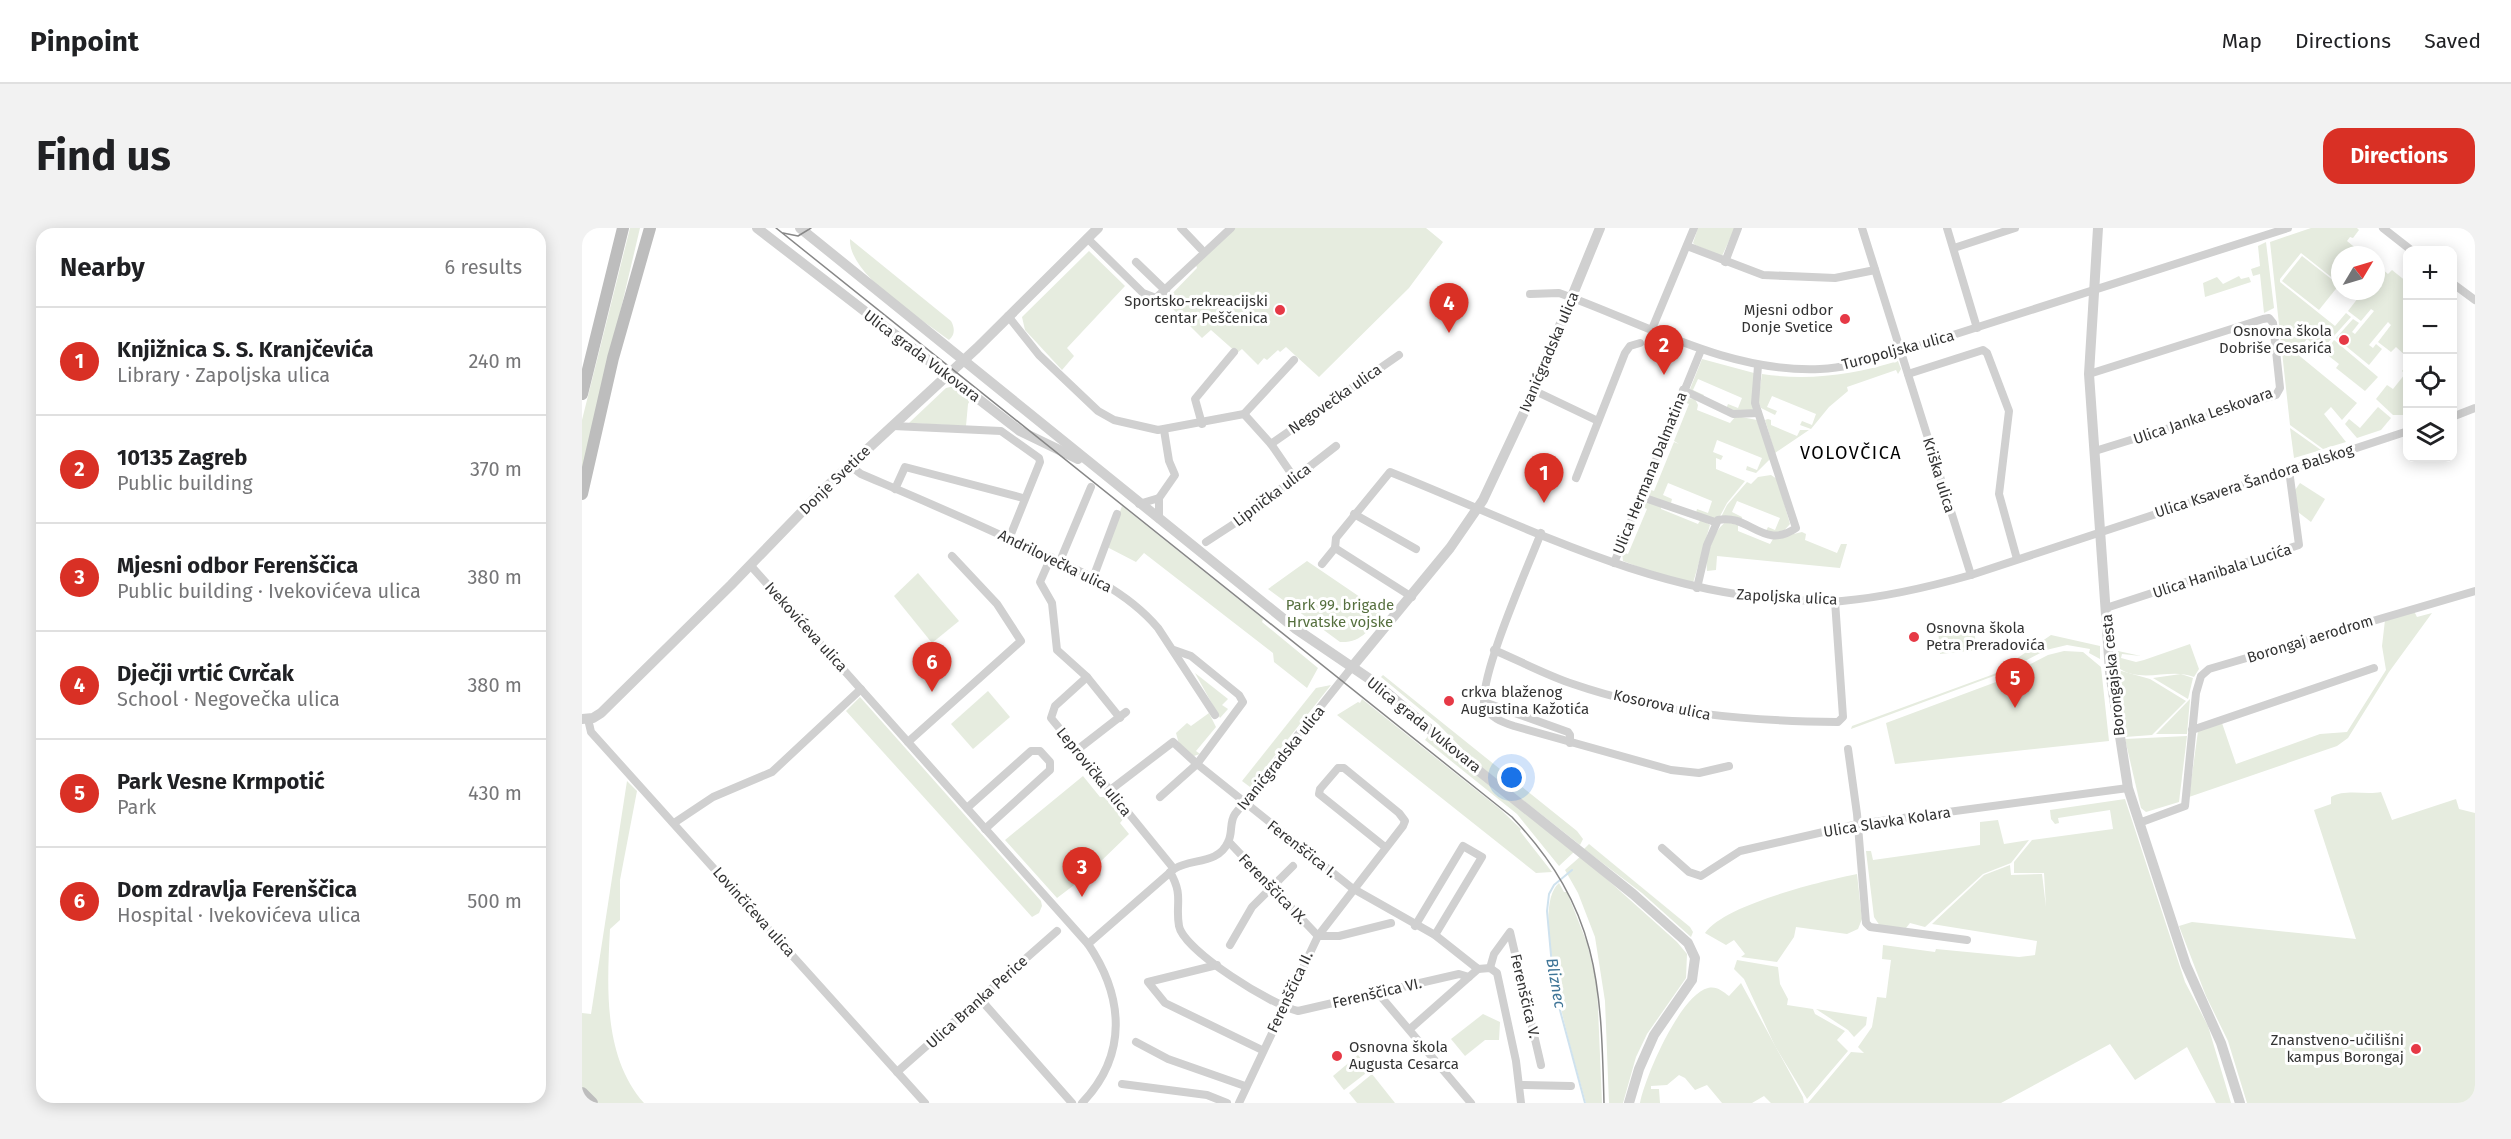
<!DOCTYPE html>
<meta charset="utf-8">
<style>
:root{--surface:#fff;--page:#f2f2f2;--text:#202124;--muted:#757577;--line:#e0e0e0;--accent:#d93025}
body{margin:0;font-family:"Fira Sans",sans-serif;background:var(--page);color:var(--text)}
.controls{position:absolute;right:18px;top:18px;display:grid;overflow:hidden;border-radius:12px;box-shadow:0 3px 15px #0003}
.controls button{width:54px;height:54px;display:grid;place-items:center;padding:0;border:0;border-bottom:2px solid var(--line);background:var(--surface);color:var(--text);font:30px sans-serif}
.compass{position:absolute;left:1749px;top:18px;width:54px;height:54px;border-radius:50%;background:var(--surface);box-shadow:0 3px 15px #0003;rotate:52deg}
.you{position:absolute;left:930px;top:550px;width:21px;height:21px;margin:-15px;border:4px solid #fff;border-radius:50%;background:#1a73e8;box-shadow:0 0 0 9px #1a73e833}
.badge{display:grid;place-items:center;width:39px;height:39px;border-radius:50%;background:var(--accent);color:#fff;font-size:20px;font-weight:700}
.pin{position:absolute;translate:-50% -50px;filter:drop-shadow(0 2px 3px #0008)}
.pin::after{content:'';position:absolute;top:32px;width:21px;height:18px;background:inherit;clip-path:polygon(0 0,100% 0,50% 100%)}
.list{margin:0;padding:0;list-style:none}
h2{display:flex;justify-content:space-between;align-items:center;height:78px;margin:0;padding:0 24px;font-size:26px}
h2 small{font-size:20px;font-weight:400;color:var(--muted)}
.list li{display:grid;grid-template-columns:39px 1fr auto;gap:18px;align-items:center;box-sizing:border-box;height:108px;padding:0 24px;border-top:2px solid var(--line)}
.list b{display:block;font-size:22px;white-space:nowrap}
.list p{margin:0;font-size:20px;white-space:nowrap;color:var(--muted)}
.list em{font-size:20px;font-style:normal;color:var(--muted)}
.icon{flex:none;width:33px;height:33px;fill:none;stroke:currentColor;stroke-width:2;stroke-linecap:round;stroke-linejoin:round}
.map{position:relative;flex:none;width:1893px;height:875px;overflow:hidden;border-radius:18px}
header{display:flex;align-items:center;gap:36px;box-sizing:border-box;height:84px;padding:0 30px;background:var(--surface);border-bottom:2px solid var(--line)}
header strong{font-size:28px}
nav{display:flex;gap:33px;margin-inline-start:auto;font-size:21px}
.intro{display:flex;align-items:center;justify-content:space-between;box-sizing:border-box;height:144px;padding:0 36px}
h1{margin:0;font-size:42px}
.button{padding:15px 27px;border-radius:18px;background:var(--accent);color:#fff;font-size:21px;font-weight:700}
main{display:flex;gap:36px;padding:0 36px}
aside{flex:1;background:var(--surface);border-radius:18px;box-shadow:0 3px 15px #0003}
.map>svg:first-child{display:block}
.green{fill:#e6ecdf}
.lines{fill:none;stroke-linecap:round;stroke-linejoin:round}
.stream{stroke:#cfe2ee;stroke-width:2}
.minor{stroke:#d0d0d0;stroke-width:8}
.tertiary{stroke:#d0d0d0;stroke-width:10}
.secondary{stroke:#bdbdbd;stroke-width:12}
.tram{stroke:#888;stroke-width:1.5}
.poi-dot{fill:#e63946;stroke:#fff;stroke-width:2}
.labels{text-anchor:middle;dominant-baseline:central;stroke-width:6;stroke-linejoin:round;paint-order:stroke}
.poi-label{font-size:15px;fill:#333;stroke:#fff;text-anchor:end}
.street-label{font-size:15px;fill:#333;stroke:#fff}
.park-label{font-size:15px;fill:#56703f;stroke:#fff}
.water-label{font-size:16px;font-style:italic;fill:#3f7597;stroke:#fff}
.quarter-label{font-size:18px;letter-spacing:1.5px;fill:#000;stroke:#fff}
</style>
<header>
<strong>Pinpoint</strong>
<nav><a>Map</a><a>Directions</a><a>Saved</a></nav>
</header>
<div class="intro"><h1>Find us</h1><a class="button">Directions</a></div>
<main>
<aside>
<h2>Nearby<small>6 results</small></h2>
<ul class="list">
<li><span class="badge">1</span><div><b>Knjižnica S. S. Kranjčevića</b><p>Library · Zapoljska ulica</p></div><em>240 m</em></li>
<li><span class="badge">2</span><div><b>10135 Zagreb</b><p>Public building</p></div><em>370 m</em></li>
<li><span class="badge">3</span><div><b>Mjesni odbor Ferenščica</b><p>Public building · Ivekovićeva ulica</p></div><em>380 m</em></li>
<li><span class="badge">4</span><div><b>Dječji vrtić Cvrčak</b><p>School · Negovečka ulica</p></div><em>380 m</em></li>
<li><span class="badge">5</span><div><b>Park Vesne Krmpotić</b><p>Park</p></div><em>430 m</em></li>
<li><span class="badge">6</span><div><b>Dom zdravlja Ferenščica</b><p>Hospital · Ivekovićeva ulica</p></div><em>500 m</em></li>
</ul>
</aside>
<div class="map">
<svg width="1893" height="875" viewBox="0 0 1893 875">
<rect width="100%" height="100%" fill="#fff"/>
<g class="green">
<path d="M48,0H58L0,246V192Z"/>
<path d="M653,0H844L861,14L827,60L737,149L704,119L698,124L696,122L685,132L682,130L676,137L660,121L655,125L629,102L620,110L583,73L615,40L614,37Z"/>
<path d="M1116,0H1153L1140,28L1113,17L1111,15Z"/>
<path d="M1729,0H1775L1777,2L1771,10L1768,9L1765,13L1782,27H1758V56L1719,25L1698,51V54L1753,98L1764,85L1769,89L1742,119L1737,121L1725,111L1714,125L1775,175L1760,192L1749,179L1742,186L1764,214L1741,221L1708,197L1688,14Z"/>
<path d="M268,11L369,93C373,100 373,107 367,112C340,91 266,47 268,11Z"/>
<path d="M1684,14L1692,80L1682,85L1678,46L1671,48L1669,41L1678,38L1676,18Z"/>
<path d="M507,23L543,58L485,120L492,128L480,142L443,102L440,89Z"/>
<path d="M1720,28L1757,57L1737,82L1700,53Z"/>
<path d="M1794,36L1806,46L1810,42L1825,54V129L1814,119L1809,124L1796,114L1809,97L1806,94L1787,117L1791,120L1794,116L1800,121L1787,137L1754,110L1771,91L1777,95L1770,104L1773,106L1792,83L1789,81L1779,93L1766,83L1776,70L1767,63H1794Z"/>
<path d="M1657,48L1659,51L1667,49L1669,54L1623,69L1621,55L1635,49L1641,56Z"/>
<path d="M1752,112L1796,149L1783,163L1754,140L1757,136L1743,125Z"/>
<path d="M1120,131L1172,145L1171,181L1167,184L1144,181L1146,176L1156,180L1160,170L1116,151L1111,162L1122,167L1120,171L1108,161Z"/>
<path d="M1316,133L1319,141L1316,146L1314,142L1265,159L1266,163L1247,179L1229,201L1218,197L1220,193L1230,197L1234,186L1190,168L1185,179L1195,183L1193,187L1179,180L1176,173L1180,146C1227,153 1270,147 1316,133Z"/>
<path d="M1825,137V187H1811L1794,171L1805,157L1811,161L1823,146L1820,143Z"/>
<path d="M372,158L390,169L386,176L384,198L327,195L364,160Z"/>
<path d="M1105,170L1113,171L1116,177L1115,182L1148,195L1154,188L1175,192L1188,231L1174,245L1164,242L1165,238L1175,242L1180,230L1135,212L1131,224L1141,228L1139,232L1134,230V241L1163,253L1145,275L1137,290L1132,291L1114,285L1115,281L1126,285L1130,273L1086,255L1081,267L1090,271L1089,275L1071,271L1066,266V261L1072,263L1092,214L1097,216L1092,213L1107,176L1102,174Z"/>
<path d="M1796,179L1809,190L1799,202L1775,210L1763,196L1767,191L1778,200Z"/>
<path d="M1186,191L1189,192V197L1215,208L1218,202H1227L1193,225L1183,192Z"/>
<path d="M1708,200L1739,222L1712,230Z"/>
<path d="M1189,247L1195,251L1208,296L1199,306L1184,303L1186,299L1193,302L1198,290L1155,273L1150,284L1160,289L1159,293L1139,289L1145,277L1165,254L1169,256L1176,249Z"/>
<path d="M1718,255L1743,271L1729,294L1716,284L1713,262Z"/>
<path d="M1063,274L1080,276L1079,281L1116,296L1119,291L1128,297L1111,355L1075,346L1041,333L1040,324L1046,326L1065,281L1059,278Z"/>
<path d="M540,278L681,391L680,394L736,440L725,460L692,434L691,425L562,325L554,334L525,319Z"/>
<path d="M1144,294L1156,297V303L1188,316L1191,311L1220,304L1224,306L1223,312L1255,325L1259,316H1265L1258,340L1135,328L1134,342L1125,343C1123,330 1131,302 1144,294Z"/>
<path d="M725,333L800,384C788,401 780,415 758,414L686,361Z"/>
<path d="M336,345L377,393L350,415L312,368Z"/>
<path d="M1832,383L1835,389L1850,385L1807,444L1766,510L1755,518L1607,569L1616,503L1640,495L1654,536L1738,506L1765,504L1804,442L1800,418L1803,392Z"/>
<path d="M1391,397L1395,422L1358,426L1356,400Z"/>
<path d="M1469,407L1518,418V431L1507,425L1508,421L1485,417L1464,422L1420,445L1269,501L1270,498L1412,446Z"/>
<path d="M1608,416L1617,441L1612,449C1587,439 1560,457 1535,439L1536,423L1559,428L1540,426L1539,430L1554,434L1562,432Z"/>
<path d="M1482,423L1501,424L1519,439L1527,513L1313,536L1304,495L1414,454L1466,427Z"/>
<path d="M1536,442L1568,451L1604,473L1570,507L1543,509C1543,486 1537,465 1536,442Z"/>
<path d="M613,445L646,471L640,477L646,481L638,490Z"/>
<path d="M1599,446L1611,450L1606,471L1571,450Z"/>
<path d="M801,447L995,603L1001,611L998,617L894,535L856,496L799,449Z"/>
<path d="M749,457L668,559L660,553L734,460Z"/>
<path d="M406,463L428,489L391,521L369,496Z"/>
<path d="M278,469L459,673L460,678L457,685L450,689L264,483Z"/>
<path d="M780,471L918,581L939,601L938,603L970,644L954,645L949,641L755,487L776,474L778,475Z"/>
<path d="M1608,471L1605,506H1574Z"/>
<path d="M627,485L634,499L614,523L618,526L612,528L597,516L594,505L605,495L609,498Z"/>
<path d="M846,508L992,624L977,638L935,586L843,512Z"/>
<path d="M1605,508L1597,574L1564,584L1559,580L1543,511Z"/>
<path d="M501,548L518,569H526L542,590L538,595L547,606L517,635L519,647L511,655L504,648L475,670L423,612Z"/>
<path d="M45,553L55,563L38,652V692L28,701C25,759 21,829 62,875H14L0,862V785L9,786Z"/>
<path d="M1799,564L1810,592L1874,571L1877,581L1893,585V875H1665L1646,813L1624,768L1597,698L1610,694L1774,711L1732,582L1749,576V569C1762,561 1784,567 1799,564Z"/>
<path d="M1543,571L1603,754L1626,798L1649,875H1634L1605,819L1553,852L1528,816L1419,875H1226L1269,824L1282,825L1276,819L1290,799L1295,769L1304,770L1309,732L1300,731L1301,717L1353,724L1354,721L1437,729L1453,727L1455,713L1350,696L1402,647L1428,637L1429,647L1460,646L1464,679L1462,645H1432V634L1450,612L1531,601L1528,582L1476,590L1477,595L1473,596L1469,591L1468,582Z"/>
<path d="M1416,592L1422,616L1447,612L1429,635L1401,646L1343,699L1328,695L1324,700L1298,698L1292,689L1284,623H1289L1291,632L1398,617V594Z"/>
<path d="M1007,616L1108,699L1111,704L1109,709L1060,665L1002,621Z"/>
<path d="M999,628L1095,714L1105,726L1104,750L1065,806L1054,829L1041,875H1027L1023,773L1013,709L996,665L983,642Z"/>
<path d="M1275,646L1280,691L1276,701L1265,706L1214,699L1212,709L1195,734L1159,729L1163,726L1152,712L1144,717L1123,705C1143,676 1241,653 1275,646Z"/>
<path d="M977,655L982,664H985L1005,715L1015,757L1020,875H1004C994,837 945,682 977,655Z"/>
<path d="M1155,732L1196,739L1198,756L1206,771L1205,777L1231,781L1233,786L1263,803L1255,812L1266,823L1225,871L1193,818L1162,751L1152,741Z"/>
<path d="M1159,755L1221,869L1222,875H1189L1182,868L1170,875H1140L1125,857L1113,862L1103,850L1097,847L1085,857L1069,858V861H1077L1078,875H1058C1063,849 1098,767 1126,760C1135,758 1140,763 1147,768Z"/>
<path d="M1234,781L1285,789L1284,797L1272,809L1266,802Z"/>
<path d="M901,786L918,794L917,812H903L883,828L869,811Z"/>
<path d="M776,827L788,842L762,862L751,848Z"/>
<path d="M790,846L813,875H775L767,865Z"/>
</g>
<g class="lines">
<path class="stream" d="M990,642L972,657L967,666L965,683L972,760L1003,875"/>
<g class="minor">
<path d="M599,0L619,21"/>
<path d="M1280,0L1389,347"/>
<path d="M1365,0L1395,100"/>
<path d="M1801,0L1829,22"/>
<path d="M505,10L561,65L574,70L649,0"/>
<path d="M1105,18L1181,47L1253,50L1293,42"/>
<path d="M1372,20L1433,0"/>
<path d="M554,34L584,63"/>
<path d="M1143,34L1156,0"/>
<path d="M1870,55L1893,72"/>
<path d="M948,66L977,65C1062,95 1145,145 1238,141C1268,140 1297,129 1327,121L1706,0"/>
<path d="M426,88L457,127L516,183L532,192L576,202L662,186L712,132"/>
<path d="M1070,101L1112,0"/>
<path d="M1326,146L1401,122L1405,125L1427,183L1417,266L1435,331"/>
<path d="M1507,146L1681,91L1687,90L1691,95L1698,160L1694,167L1513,223"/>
<path d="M951,162L1016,193"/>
<path d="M1101,162L1151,186L1176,185"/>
<path d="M662,186L689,216L713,251"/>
<path d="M1870,189L1893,180"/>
<path d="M620,196L613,171L652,124"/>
<path d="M311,198L419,203L457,230L458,234L427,311"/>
<path d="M689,216L817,127"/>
<path d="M267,237L279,246C328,267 378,288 427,311C479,335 538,355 576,400L633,487"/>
<path d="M994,250L1043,125L1048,118L1058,115"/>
<path d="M313,261L323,239L441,270"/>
<path d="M1060,269L1133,294"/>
<path d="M577,270L593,247L587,233L582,202"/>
<path d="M557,276L577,270V291"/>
<path d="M772,286L834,321"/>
<path d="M959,305C947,336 895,453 903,477C908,490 920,494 932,498L1089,542L1117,545L1147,538"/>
<path d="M624,314L664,288L754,218"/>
<path d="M753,320L830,369"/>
<path d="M469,329L458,354L470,375L475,422L505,449L538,490"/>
<path d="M478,333L509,259"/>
<path d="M1032,335L1119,122"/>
<path d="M740,336L753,320L754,310L808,244C939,296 1067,365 1210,372C1226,372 1244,375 1260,373C1304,369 1347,359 1389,347L1826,203"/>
<path d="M169,338L506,716C542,769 546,827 500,875"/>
<path d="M511,350L535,286"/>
<path d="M1115,360L1125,317L1136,292C1167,285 1181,323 1214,300L1173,175L1176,138"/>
<path d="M1524,380L1717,317L1707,242"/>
<path d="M592,422L609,428L657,467L661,474L615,536L770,660L853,707L896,741L908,740L915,745L934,833L939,875"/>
<path d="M912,422C938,433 964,447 991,456C1078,486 1166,493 1256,494L1261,489L1253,373"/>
<path d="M505,449L473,478L469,490L592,641"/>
<path d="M902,474L986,504L988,507V515"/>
<path d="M6,491L9,504L343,875"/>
<path d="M1610,502L1792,440"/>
<path d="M326,514L439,413L415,376L370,328"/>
<path d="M1266,521L1275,586L1284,695L1288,699L1385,712"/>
<path d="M495,522L544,484"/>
<path d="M527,563L591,514L615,536L578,569"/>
<path d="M385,580L449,523H458L468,534V542L403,601"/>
<path d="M92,595L131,569L190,544L279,461"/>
<path d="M1557,595L1603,578L1614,465L1619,448L1627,441L1893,363"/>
<path d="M647,614L736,708H757L809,695"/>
<path d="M1080,620L1107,644L1119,648L1158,623L1276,596L1546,560"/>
<path d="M588,644C602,668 593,676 597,698C602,723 691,778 716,783L877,746L887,749"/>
<path d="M833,698L881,618L900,629L853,707"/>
<path d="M506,716L592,641C609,630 636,637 646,614C651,605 647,595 653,586L770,439"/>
<path d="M648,717L670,679L711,638"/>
<path d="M635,737L566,754L583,775L680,822"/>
<path d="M908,740L912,726L928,704L959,837"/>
<path d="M795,764L889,875"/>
<path d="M399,772L490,875"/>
<path d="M828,801L896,741"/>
<path d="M554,814L586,831L663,858"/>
<path d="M315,844L475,703"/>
<path d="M540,856L625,867L645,875"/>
<path d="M938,857L989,858"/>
<path d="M657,875L736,708L821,598L823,593L817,585L762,540H756L738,561L737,566L803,619"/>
</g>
<g class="tertiary">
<path d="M175,0L438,203L496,231"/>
<path d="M218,0L714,401L795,456L887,535L1051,666L1106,715L1113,730L1110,752L1072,807L1057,841L1047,875"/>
<path d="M1516,0L1507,146L1528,444L1546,560L1604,737L1639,815L1658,875"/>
<path d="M770,439L868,320L901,272L946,176L1018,0"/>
<path d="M0,491L11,490L19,485L149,357L239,264L395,120L516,0"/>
</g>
<g class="secondary">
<path d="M0,166L41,0"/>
<path d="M0,266L31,130L68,0"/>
<path d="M0,865L10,875"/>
</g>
<g class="tram">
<path d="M194,0L930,589C1017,681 1019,755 1022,875"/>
<path d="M201,5L216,8L229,0"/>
</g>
</g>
<g class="poi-dot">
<circle cx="698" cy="82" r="6"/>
<circle cx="1263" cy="91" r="6"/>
<circle cx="1762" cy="112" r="6"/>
<circle cx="1332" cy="409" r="6"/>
<circle cx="867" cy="473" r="6"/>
<circle cx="1834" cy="821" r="6"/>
<circle cx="755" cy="828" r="6"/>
</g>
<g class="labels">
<g class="poi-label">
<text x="686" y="73">Sportsko-rekreacijski<tspan x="686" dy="17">centar Peščenica</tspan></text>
<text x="1251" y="82">Mjesni odbor<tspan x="1251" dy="17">Donje Svetice</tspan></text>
<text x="1750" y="103">Osnovna škola<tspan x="1750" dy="17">Dobriše Cesarića</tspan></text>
<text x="1344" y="400" text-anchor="start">Osnovna škola<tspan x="1344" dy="17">Petra Preradovića</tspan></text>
<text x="879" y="464" text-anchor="start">crkva blaženog<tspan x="879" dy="17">Augustina Kažotića</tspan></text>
<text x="1822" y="812">Znanstveno-učilišni<tspan x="1822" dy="17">kampus Borongaj</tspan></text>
<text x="767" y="819" text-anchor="start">Osnovna škola<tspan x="767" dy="17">Augusta Cesarca</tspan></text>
</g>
<g class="street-label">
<text transform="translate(1316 122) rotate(-15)">Turopoljska ulica</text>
<text transform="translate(967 124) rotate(-67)">Ivanićgradska ulica</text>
<text transform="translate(340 128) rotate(37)">Ulica grada Vukovara</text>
<text transform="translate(753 171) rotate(-35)">Negovečka ulica</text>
<text transform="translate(1621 188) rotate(-19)">Ulica Janka Leskovara</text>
<text transform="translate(1068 245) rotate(-68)">Ulica Hermana Dalmatina</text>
<text transform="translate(1357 247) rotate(73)">Kriška ulica</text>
<text transform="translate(253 252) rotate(-44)">Donje Svetice</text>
<text transform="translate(1672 253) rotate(-18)">Ulica Ksavera Šandora Đalskog</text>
<text transform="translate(690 267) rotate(-37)">Lipnička ulica</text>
<text transform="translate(473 333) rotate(26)">Andrilovečka ulica</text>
<text transform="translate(1640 343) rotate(-18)">Ulica Hanibala Lucića</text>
<text transform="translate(1205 369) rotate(3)">Zapoljska ulica</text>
<text transform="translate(224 399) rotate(48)">Ivekovićeva ulica</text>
<text transform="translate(1728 411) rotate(-17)">Borongaj aerodrom</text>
<text transform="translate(1531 447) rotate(-96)">Borongajska cesta</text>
<text transform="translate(1080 477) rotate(12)">Kosorova ulica</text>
<text transform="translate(842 497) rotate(39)">Ulica grada Vukovara</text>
<text transform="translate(699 530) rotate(-51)">Ivanićgradska ulica</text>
<text transform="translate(512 544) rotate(51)">Leprovička ulica</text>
<text transform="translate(1305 594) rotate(-9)">Ulica Slavka Kolara</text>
<text transform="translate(720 621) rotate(38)">Ferenščica I.</text>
<text transform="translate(691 661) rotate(46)">Ferenščica IX.</text>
<text transform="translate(172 684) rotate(48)">Lovinčićeva ulica</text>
<text transform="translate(708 764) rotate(-65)">Ferenščica II.</text>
<text transform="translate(795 765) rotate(-13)">Ferenščica VI.</text>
<text transform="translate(943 768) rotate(77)">Ferenščica V.</text>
<text transform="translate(395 774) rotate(-42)">Ulica Branka Perice</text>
</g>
<g class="park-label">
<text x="758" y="377">Park 99. brigade<tspan x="758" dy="17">Hrvatske vojske</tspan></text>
</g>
<g class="water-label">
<text transform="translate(974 755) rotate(80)">Bliznec</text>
</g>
<g class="quarter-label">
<text x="1269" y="225">VOLOVČICA</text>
</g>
</g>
</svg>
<div class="controls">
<button>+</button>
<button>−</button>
<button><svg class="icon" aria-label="locate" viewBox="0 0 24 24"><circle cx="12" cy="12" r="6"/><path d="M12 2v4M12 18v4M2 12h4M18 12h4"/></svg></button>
<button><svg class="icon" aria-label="layers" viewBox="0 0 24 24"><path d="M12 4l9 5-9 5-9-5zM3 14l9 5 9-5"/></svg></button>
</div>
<svg class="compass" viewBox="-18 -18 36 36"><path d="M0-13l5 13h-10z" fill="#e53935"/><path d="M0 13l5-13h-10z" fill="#757577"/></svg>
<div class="you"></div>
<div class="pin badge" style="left:962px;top:275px">1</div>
<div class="pin badge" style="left:1082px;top:147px">2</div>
<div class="pin badge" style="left:500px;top:669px">3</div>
<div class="pin badge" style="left:867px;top:105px">4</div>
<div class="pin badge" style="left:1433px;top:480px">5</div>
<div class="pin badge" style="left:350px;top:464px">6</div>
</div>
</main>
